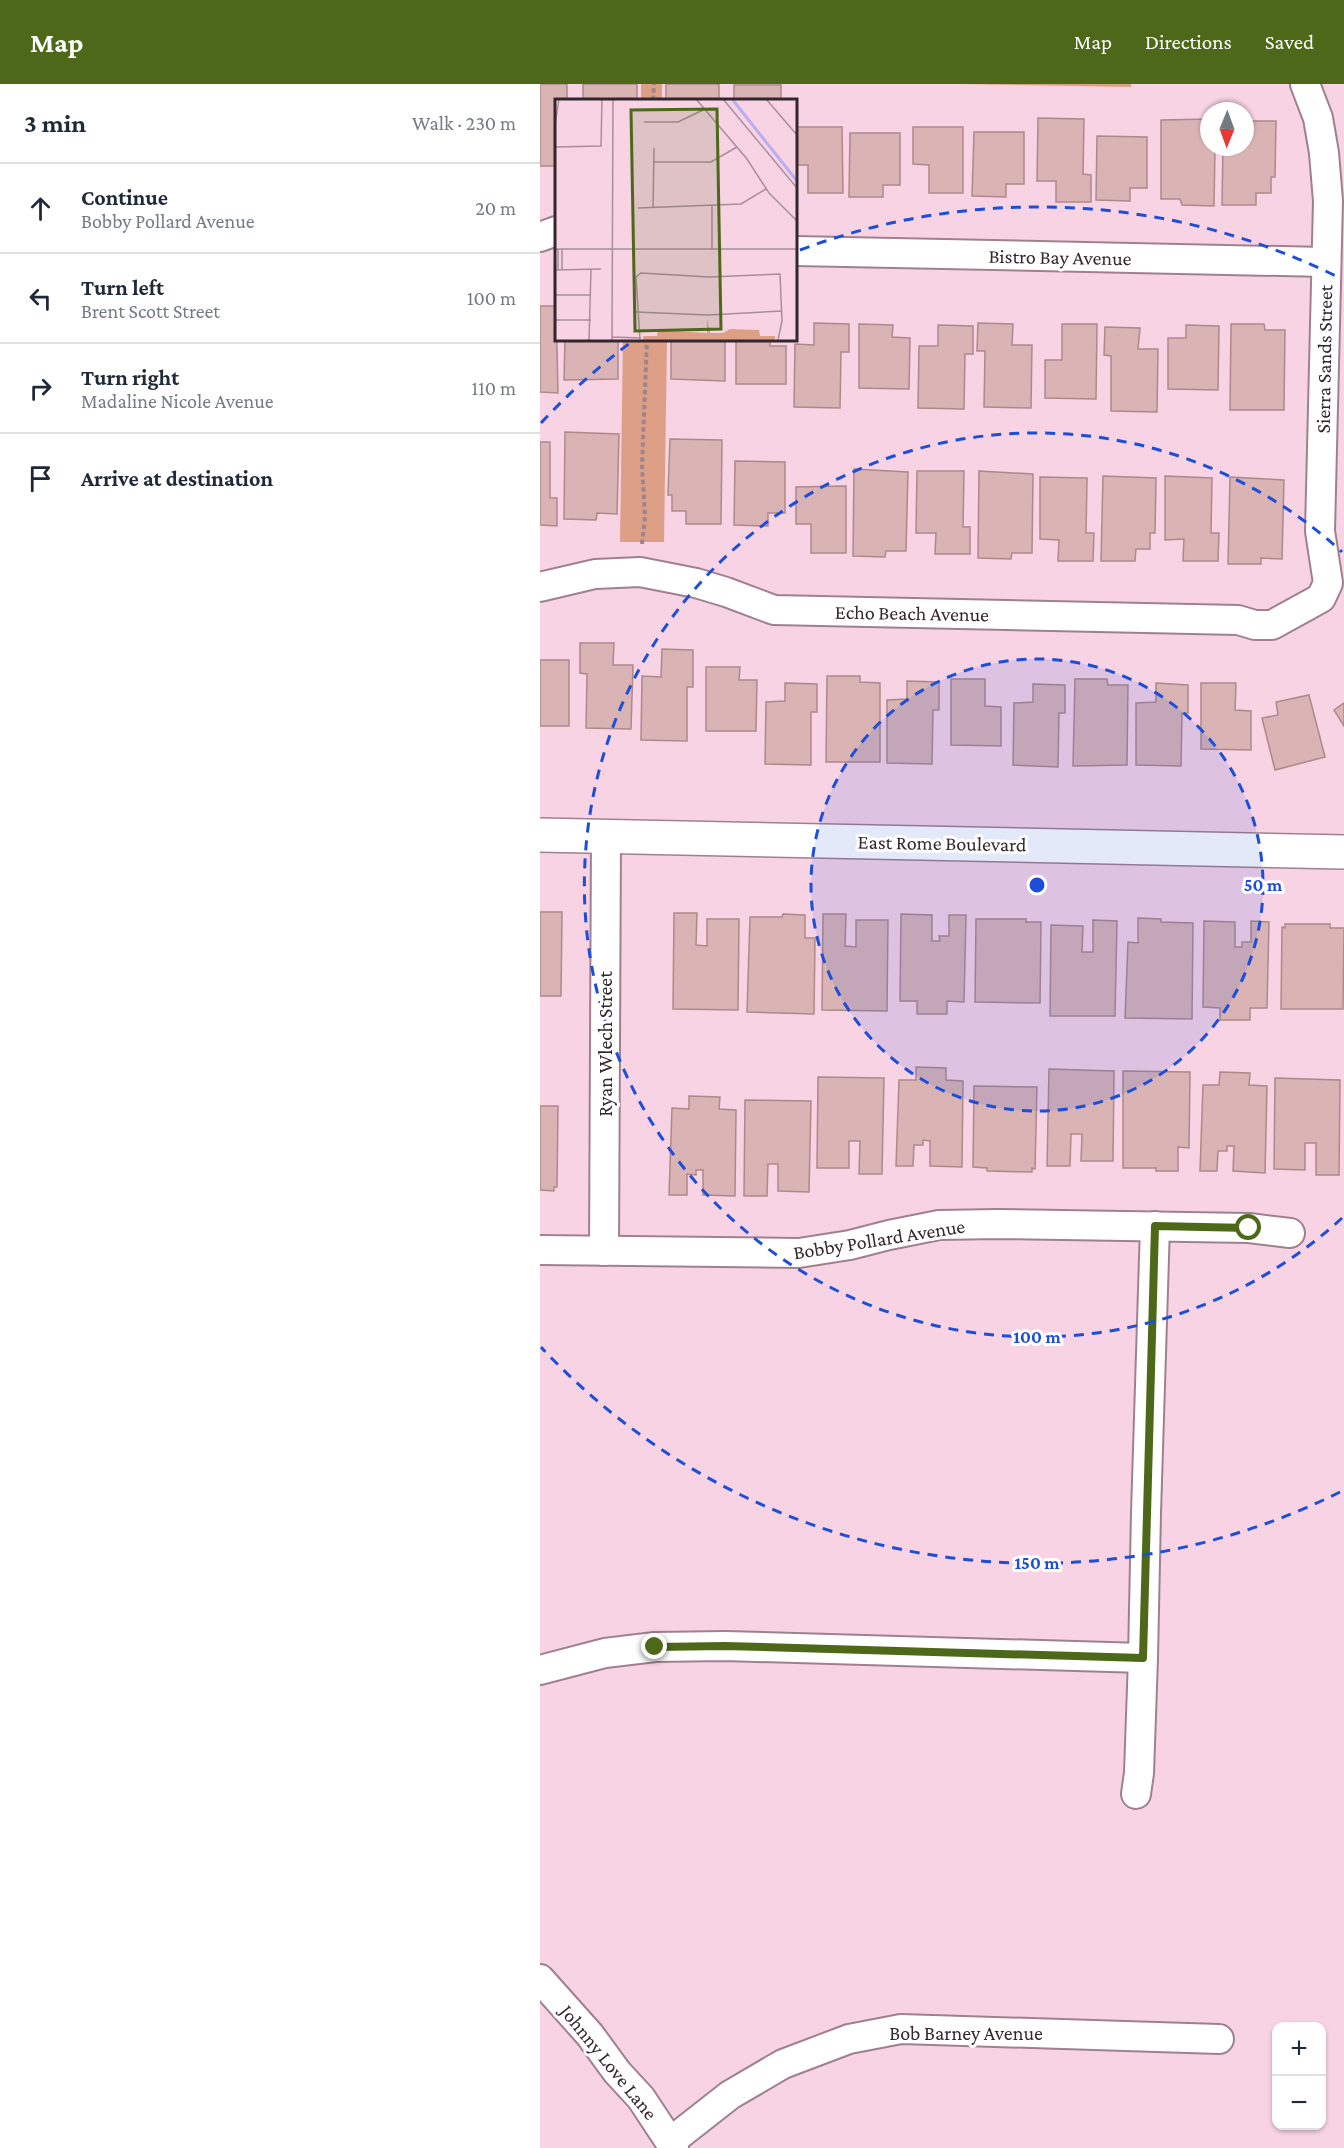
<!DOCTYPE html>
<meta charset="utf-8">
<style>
:root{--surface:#fff;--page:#f6f6f7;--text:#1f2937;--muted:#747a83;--line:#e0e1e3;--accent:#4e6819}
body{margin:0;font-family:"Crimson Pro",serif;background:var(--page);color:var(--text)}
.controls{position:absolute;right:18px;bottom:18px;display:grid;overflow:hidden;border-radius:12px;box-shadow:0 2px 4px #0004}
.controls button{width:54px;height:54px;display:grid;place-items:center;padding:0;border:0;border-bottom:2px solid var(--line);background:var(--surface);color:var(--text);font:30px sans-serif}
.compass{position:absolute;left:660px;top:18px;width:54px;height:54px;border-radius:50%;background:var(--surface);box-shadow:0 2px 4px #0004;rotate:181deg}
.stop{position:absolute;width:18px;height:18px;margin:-14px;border:4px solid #4e6819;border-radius:50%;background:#fff}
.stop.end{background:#4e6819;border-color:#fff;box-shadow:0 2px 6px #0008}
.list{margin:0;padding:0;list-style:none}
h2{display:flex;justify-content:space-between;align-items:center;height:78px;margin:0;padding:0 24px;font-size:26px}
h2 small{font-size:20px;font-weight:400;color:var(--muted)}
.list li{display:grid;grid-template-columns:39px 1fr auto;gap:18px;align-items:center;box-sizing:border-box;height:90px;padding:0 24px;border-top:2px solid var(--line)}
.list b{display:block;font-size:22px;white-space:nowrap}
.list p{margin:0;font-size:20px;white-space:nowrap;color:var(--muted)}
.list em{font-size:20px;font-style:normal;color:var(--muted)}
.icon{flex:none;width:33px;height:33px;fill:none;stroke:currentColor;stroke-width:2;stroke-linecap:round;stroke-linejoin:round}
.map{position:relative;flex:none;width:804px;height:2064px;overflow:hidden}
header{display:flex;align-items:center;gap:36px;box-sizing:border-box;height:84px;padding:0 30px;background:var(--accent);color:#fff}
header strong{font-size:28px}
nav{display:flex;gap:33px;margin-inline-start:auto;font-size:21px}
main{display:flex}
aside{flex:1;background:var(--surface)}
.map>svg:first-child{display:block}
.green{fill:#dda086}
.building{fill:#dab3b4;stroke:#ae898a;stroke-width:1.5}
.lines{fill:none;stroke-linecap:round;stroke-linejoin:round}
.minor-casing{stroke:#a0808f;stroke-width:32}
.tertiary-casing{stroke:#a0808f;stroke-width:36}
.path{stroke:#9e8490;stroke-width:4;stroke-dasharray:4.5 3;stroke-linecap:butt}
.minor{stroke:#fff;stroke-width:28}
.tertiary{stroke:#fff;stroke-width:33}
.route{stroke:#4e6819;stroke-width:8}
.ring{fill:none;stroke:#1d4ed8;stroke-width:3;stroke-dasharray:10 8}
.labels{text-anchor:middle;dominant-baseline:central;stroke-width:6;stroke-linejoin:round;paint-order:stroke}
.street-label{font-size:20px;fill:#33262c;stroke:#fff}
.inset-river{fill:none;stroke:#bbadf1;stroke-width:3}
.inset-road{fill:none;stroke:#a98e9a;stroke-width:1.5}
.view{fill:#4e6819;fill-opacity:0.15;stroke:#4e6819;stroke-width:3}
.inset-edge{fill:none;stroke:#33262c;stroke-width:3}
.centre{fill:#1d4ed8;stroke:#fff;stroke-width:3}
.ring-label{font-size:18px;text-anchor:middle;font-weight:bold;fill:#1d4ed8;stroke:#fff;stroke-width:6;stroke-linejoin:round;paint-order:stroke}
</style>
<header>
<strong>Map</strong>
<nav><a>Map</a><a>Directions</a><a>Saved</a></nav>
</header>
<main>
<aside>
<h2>3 min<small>Walk · 230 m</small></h2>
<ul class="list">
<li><svg class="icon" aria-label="ahead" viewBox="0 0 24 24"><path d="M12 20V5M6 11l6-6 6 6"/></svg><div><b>Continue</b><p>Bobby Pollard Avenue</p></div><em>20 m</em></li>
<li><svg class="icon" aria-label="left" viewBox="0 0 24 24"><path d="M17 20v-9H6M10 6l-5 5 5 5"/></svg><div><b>Turn left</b><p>Brent Scott Street</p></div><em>100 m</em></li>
<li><svg class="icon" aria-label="right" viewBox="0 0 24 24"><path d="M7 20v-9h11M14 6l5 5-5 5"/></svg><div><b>Turn right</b><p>Madaline Nicole Avenue</p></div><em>110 m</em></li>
<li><svg class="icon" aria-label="arrive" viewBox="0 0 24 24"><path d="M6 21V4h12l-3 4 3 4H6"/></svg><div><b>Arrive at destination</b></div></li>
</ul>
</aside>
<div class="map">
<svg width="804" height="2064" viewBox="0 0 804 2064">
<rect width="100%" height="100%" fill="#f7d3e4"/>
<g class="green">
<rect x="101" y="0" width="21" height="16"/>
<path d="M418,0H591V3Z"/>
<path d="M83,255H127L124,458H80Z"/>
</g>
<g class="building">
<path d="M0,0H27V16H16V82H0Z"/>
<rect x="43" y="0" width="54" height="16"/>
<rect x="126" y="0" width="53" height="16"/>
<rect x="194" y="1" width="47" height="15"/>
<path d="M498,34L544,35L543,90L551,91V118H516V97H497Z"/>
<path d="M669,35V63H675L674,122L642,121L640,115H621V36Z"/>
<path d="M705,37H736L735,93H731V109H716V121H682L683,63H705Z"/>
<path d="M255,43H302L303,109H268V81H255Z"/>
<path d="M373,43H423V109H389V81L373,80Z"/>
<path d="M434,48H484V100H466V113L432,112Z"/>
<path d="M310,49H360V101H343V113H309Z"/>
<path d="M557,52L607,53V104H590V117L556,116Z"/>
<path d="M0,222H16L18,309L0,308Z"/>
<path d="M274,239L309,240V268H301L300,324L254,323L255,260L274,261Z"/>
<path d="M438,239L473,240L472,261H492L491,324L444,323L445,267H437Z"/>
<path d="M319,240L353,241L352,253L370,254L369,305L319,304Z"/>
<path d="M522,240H557L556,315L505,314V276H522Z"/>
<path d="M691,240H724L725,246H745L744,326H690Z"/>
<path d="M398,241L433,242V270H425L424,325L378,324L379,262H398Z"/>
<path d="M646,241L679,242L678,306L628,305V254H646Z"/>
<path d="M565,243L600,244L598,265H618L617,328L571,327V272L564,271Z"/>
<path d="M25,255H78V295L24,296Z"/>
<path d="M131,255H185V297L131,295Z"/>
<path d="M196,255H230V262H246V300H196Z"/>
<path d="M25,348L79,350L77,430L57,429L56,436L24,435Z"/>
<path d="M130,355L182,356L181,440H146V427H132V411H128Z"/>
<path d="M0,358H10V414H17V442L0,441Z"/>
<path d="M195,377L245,378V429H228V442L194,441Z"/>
<path d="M314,385L368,388L366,467H346L345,473L313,472Z"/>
<path d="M377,387H424L423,443H430V470H395L396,449H376Z"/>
<path d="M439,387L493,390L492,469H472L471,475L438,474Z"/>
<path d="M563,392L616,394L615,449H610V465H596L595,477H561Z"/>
<path d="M625,392L672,394L671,449H679L678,477H643L644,455L625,456Z"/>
<path d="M500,393L547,394L546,449H554L553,477H518L519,456L500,455Z"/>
<path d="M690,393L744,396L742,475L721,474V480H688Z"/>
<path d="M306,402V469H271V440H256V403Z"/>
<path d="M40,559H74L73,581H93L91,645L46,644L47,590L40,589Z"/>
<path d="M122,565L153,566V603H147V657L101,656L102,592L121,593Z"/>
<rect x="0" y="576" width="29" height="66"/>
<path d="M166,583H200L199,596H217L216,647H166Z"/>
<path d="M287,592H320V598L340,599V678H286Z"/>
<path d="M411,595H445V622L461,623V662L411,661Z"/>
<path d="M535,595H567L568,601H588L587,681L533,682Z"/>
<path d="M367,597L399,598V626H393L392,680L347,679V616L367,615Z"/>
<path d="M245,599L277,600V628H271V681L225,680L226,618L245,617Z"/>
<path d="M616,599L648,601V629H642L641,682L596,681V619L616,618Z"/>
<path d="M661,599H696L695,626L711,627V666L661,665Z"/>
<path d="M493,600L525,601V629H519L518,683L473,681L474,619L493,618Z"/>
<path d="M769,611L785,673L735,686L722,634L738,631L736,618Z"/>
<path d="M804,619V642L794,626Z"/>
<path d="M0,828H22L21,912H0Z"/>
<path d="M134,829H157L156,861L167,862V835H199L198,926L133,925Z"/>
<path d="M243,830L265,831V854H275L274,930L207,928L210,833H242Z"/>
<path d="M283,830H306L305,862L316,863V836H348L347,927L282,926Z"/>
<path d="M361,830L392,831V857H400L399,852H409V831H426L424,918L407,917V930H377V917H360Z"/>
<path d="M598,834L621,835V838L653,839L652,935L585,934L588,858L598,859Z"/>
<path d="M436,835H486V838H501L500,919L435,918Z"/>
<path d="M553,836L577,837L575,932H510L511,841L543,842L542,868H553Z"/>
<path d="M664,837L695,838V863H702V858H711V837L729,838L727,924H710V936H680V924L663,923Z"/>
<path d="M745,840H790V844H804L803,925H741L742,843L745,844Z"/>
<path d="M376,983L406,984V996L423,997L422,1083L390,1082V1057L383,1056V1061H374L373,1082H356L359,996H376Z"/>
<path d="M509,985L574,987L573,1077H541L542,1050H531L530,1082H507Z"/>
<path d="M583,987L650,988L649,1064L638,1063V1087H616V1084H583Z"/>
<path d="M680,988L710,989L709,1001L727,1002L725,1089L693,1087L694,1062H687V1067H678L677,1087H660L663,1001H679Z"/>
<path d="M278,993L344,994L342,1090H319L320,1057H309V1084H277Z"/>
<path d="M735,994L800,996L799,1091H776V1059H765V1086L734,1085Z"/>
<path d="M434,1002L497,1003L495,1085L492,1084V1088L447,1087V1084L433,1083Z"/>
<path d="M149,1012L180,1013L179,1025L196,1026L195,1112L163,1111V1086H156V1091L147,1090V1111H129L132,1024L149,1025Z"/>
<path d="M205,1016L271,1017L269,1108L238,1107V1080H228L227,1112H204Z"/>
<path d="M0,1022H18L17,1103H14V1107L0,1106Z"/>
</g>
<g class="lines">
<defs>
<g id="minor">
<path d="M0,153L16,147"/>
<path d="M255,167L786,178"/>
<path d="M0,503L55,490L100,488L156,499L186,508L234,526L698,536L715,541H732L781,514L788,499L780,447L788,117L784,69L778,34L765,0"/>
<path d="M0,1166L259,1169L310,1161L349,1151L399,1141L458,1140L709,1144L750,1149"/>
<path d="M64,1167L66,752"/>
<path d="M0,1586L65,1569L115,1563L185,1562L603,1574"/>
<path d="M596,1710L599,1689L603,1574L606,1429L615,1142"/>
<path d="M0,1895L50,1951L77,1988L101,2014L134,2064"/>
<path d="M130,2058L190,2011L243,1980L309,1955L361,1945L679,1955"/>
</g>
<path id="tertiary" d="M0,751L804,768"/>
</defs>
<use href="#minor" class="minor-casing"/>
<use href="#tertiary" class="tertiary-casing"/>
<g class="path">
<path d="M113,16L114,0"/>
<path d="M102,460L105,432L102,382L107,255"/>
</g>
<use href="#minor" class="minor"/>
<use href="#tertiary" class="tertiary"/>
</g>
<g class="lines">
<path class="route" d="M115,1563L185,1562L603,1574L615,1142L709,1144"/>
</g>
<circle cx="497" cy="801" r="226" fill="#1d4ed8" fill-opacity=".12"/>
<g class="ring">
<circle cx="497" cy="801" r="226"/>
<path d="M802 1134A452 452 0 1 1 802 468"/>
<path d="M800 1408A678 678 0 0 1 1 1263M1 339A678 678 0 0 1 94 256M260 166A678 678 0 0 1 800 194"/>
</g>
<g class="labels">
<g class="street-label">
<text transform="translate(520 173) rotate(1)">Bistro Bay Avenue</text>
<text transform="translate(784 275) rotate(-89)">Sierra Sands Street</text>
<text transform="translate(372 529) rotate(1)">Echo Beach Avenue</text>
<text transform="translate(402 759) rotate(1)">East Rome Boulevard</text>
<text transform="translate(65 960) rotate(-90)">Ryan Wlech Street</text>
<text transform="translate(339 1155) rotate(-9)">Bobby Pollard Avenue</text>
<text x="426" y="1949">Bob Barney Avenue</text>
<text transform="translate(69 1978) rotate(51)">Johnny Love Lane</text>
</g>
</g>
<g transform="translate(15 15)">
<rect width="242" height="242" fill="#f7d3e4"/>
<path d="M152,219L155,234H168L175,230L204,231L205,237H220V241H88V237H102L103,231L152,234Z" fill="#dda086"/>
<path class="inset-river" d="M177,0L242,82"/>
<path class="inset-road" d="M141,0L192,60L214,94L242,122M168,0L242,89M211,0L242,36M89,23H123L148,11M0,26L4,0M0,48L46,47L47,0M98,63H156L182,48M157,106V150M83,109L186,105L211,90M98,109L99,49M0,150H242M7,170V150M0,171L46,170M3,171V150M0,196H36M81,213L153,216L227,212M0,221H36M57,238L86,239M34,241L36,170M57,241L58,0M85,241L81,178L86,174L154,178L225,175L227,222L223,241"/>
<path class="view" d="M162,10L166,230L80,232L76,11Z"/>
<rect width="242" height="242" class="inset-edge"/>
</g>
<circle cx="497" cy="801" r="9" class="centre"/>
<g class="ring-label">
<text x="723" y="807">50 m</text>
<text x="497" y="1259">100 m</text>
<text x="497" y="1485">150 m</text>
</g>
</svg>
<div class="controls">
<button>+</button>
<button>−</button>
</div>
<svg class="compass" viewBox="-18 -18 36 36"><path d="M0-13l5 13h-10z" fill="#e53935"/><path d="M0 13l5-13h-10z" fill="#747a83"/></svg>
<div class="stop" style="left:709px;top:1144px"></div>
<div class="stop end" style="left:115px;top:1563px"></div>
</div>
</main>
